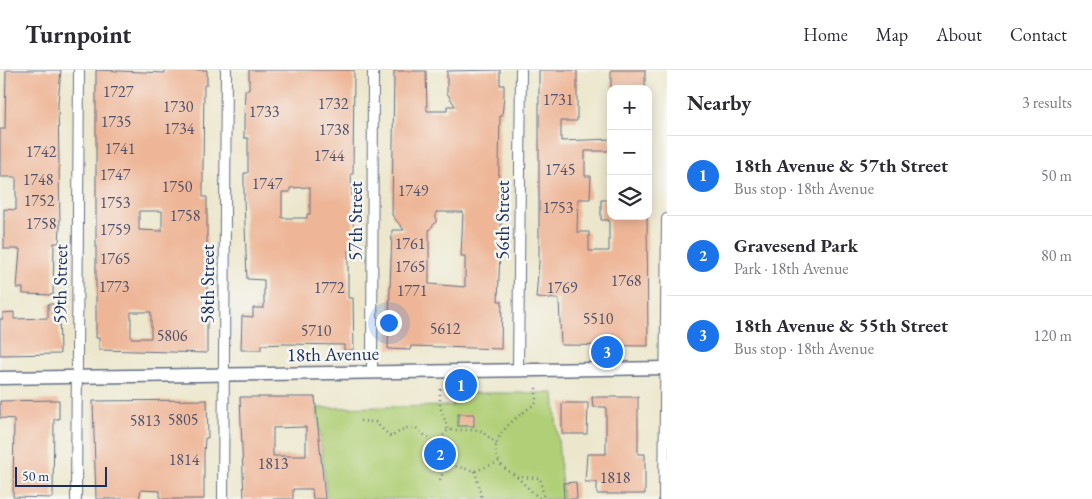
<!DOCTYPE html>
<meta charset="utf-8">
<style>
:root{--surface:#fff;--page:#f7f7f7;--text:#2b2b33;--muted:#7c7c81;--line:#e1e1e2;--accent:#1a73e8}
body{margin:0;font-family:"EB Garamond",serif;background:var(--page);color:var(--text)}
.controls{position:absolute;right:15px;top:15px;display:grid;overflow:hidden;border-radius:10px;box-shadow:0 2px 12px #0003}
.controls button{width:45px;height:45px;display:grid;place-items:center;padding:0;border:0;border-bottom:1px solid var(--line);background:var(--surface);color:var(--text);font:25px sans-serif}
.scale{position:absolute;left:15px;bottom:12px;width:92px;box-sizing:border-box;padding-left:5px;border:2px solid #1b2f5e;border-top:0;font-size:14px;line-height:18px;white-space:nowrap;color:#1b2f5e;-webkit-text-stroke:4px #f6f6f2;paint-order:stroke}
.you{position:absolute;left:388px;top:252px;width:18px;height:18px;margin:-12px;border:4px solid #fff;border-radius:50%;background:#1a73e8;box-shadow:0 0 0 8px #1a73e833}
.badge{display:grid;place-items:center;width:32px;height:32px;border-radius:50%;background:var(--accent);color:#fff;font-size:16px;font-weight:700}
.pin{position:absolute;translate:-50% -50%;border:2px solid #fff;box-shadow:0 1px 5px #0006}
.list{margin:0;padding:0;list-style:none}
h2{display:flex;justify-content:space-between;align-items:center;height:65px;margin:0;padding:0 20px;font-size:21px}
h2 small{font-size:16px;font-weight:400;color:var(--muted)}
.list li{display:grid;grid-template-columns:32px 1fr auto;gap:15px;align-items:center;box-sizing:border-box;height:80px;padding:0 20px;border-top:1px solid var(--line)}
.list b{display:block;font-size:19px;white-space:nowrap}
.list p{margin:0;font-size:16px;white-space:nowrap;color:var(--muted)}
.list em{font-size:16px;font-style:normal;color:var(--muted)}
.icon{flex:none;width:28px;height:28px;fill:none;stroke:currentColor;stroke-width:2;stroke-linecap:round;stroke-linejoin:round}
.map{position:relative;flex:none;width:667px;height:429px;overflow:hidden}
header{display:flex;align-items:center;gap:30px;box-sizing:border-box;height:70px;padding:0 25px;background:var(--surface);border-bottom:1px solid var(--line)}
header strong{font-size:24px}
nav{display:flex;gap:28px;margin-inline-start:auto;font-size:18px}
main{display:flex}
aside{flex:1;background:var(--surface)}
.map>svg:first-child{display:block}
.green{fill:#b0cf76;stroke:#667f6a}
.building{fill:#eeb697;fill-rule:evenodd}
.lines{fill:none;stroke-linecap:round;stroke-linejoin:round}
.minor-casing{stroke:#646f84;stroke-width:12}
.tertiary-casing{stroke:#646f84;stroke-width:15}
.path{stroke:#646f84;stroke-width:2.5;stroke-dasharray:1 4;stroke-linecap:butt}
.minor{stroke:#fff;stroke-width:10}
.tertiary{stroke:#fff;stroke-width:12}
.labels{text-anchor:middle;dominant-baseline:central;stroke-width:5;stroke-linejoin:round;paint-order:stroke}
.number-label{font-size:16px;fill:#50516c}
.street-label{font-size:19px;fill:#1b2f5e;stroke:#f6f6f2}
</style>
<header>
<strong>Turnpoint</strong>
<nav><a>Home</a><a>Map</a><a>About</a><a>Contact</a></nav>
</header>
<main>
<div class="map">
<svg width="667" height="429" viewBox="0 0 667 429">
<rect width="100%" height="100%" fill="#f6f6f2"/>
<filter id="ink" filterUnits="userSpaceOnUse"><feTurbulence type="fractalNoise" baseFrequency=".02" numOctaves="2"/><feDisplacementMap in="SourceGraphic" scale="10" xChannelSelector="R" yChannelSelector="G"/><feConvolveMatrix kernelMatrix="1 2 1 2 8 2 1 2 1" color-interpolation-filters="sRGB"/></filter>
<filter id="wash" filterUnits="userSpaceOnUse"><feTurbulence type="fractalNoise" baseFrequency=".0096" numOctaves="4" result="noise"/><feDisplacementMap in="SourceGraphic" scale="20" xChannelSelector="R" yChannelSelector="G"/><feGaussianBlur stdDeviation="1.12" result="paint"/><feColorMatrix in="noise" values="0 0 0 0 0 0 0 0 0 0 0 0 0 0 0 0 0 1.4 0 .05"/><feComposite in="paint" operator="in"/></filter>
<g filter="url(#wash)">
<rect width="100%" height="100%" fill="#ece7cc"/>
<path class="green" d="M453,323H554L563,429H327L317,338L453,336Z"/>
<g id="blocks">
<g class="building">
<path d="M6,0H61L58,33L60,157L59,173H54L53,225L23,224V218H17L20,179H4V139L16,140V107H0V59H5Z"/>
<path d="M96,0L165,3V0H207V15H204L203,99V127H207V283L99,280V268H96ZM139,141H162V161L139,160ZM131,242H151V268H131Z"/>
<path d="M249,0H354L353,104H351L354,169L353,180H348V228H353L354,280H344V275L285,274L261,275V280H241L242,246L253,247V238H264V210L247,209L244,130V103H248V68H244V49L245,20H249ZM310,117V144H307V148H282V122H290V118Z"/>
<path d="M500,0V15H504V27L502,46H500L498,141L501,144V155L498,231H502L501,279L411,276L410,280L388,279L392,160H404L392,145L394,1H426L427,41H447V36H455L447,23V1ZM436,142H463L461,186H465V217L429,214V160L436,152Z"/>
<path d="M539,0H577V51H561V71L611,69V81H585V106H591L590,129H578L577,162H589V181H609V150H601V130H611V146H647L648,276L561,275L559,229L536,228L539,192Z"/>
<rect x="611" y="0" width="34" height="19"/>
<path d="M48,234H59L60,284L0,285V249H3V243L14,242V249L48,248Z"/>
<path d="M240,327H315L325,429H313L312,419H293V429H244ZM306,357V386H273V358Z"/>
<path d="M592,327H638V384H645V424H597V412H585L587,384H606V337H593Z"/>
<path d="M59,330V349H54L53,428L13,427L14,349L0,348V331Z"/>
<path d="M207,330L208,368H205L204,384V429H160V421L141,420L139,429H96L93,331Z"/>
<path d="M562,333H588L587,364H562Z"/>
<rect x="458" y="344" width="16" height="12"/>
<path d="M576,412L577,429H564L563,413Z"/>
</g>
</g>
</g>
<g filter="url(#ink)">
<use href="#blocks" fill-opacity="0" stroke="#646f84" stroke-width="1"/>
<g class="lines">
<defs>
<g id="minor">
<path d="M518,301L521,0"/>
<path d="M372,302L373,0"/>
<path d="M76,429L79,0"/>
<path d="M223,429L226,0"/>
<path d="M664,429L667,149"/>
</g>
<path id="tertiary" d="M0,308L667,298"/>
</defs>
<use href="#minor" class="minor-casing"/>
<use href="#tertiary" class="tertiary-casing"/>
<g class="path">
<path d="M536,318V333C520,345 483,368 500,393C504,400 512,402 518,408C525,415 532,422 540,429"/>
<path d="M440,319V336L448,360H480L497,374"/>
<path d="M360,351L375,352L391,367L405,358H416L430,370L437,372"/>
<path d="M446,394L475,401L499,392"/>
<path d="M475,401L482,429"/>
<path d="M517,407L540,408L544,429"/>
<path d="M440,410L446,394L437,372L448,360"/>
</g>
<use href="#minor" class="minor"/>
<use href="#tertiary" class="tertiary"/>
</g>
</g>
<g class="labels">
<g class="number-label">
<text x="118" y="21">1727</text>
<text x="558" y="29">1731</text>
<text x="333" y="33">1732</text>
<text x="178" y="36">1730</text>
<text x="264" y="41">1733</text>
<text x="116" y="51">1735</text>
<text x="179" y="58">1734</text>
<text x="334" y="59">1738</text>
<text x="120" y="78">1741</text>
<text x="41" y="81">1742</text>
<text x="329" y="85">1744</text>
<text x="560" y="99">1745</text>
<text x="115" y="104">1747</text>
<text x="38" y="109">1748</text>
<text x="267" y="113">1747</text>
<text x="177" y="116">1750</text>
<text x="413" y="120">1749</text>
<text x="39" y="130">1752</text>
<text x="115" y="132">1753</text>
<text x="558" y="137">1753</text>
<text x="185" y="145">1758</text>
<text x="41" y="153">1758</text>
<text x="115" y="159">1759</text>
<text x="410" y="173">1761</text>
<text x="115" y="188">1765</text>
<text x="410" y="196">1765</text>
<text x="626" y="210">1768</text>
<text x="114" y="216">1773</text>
<text x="329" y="217">1772</text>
<text x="562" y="217">1769</text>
<text x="412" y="220">1771</text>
<text x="598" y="248">5510</text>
<text x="445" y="258">5612</text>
<text x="316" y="260">5710</text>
<text x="172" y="265">5806</text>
<text x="183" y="349">5805</text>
<text x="145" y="350">5813</text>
<text x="184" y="389">1814</text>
<text x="273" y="393">1813</text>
<text x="615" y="407">1818</text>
</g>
<g class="street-label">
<text transform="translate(502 150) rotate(-90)">56th Street</text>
<text transform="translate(355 151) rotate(-90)">57th Street</text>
<text transform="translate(60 214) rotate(-89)">59th Street</text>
<text transform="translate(207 214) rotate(-90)">58th Street</text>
<text transform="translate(333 284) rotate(-1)">18th Avenue</text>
</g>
</g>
</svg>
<div class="controls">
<button>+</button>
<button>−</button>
<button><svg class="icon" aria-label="layers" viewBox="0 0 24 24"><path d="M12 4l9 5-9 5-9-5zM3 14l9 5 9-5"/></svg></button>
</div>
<div class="scale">50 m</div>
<div class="you"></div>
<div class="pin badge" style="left:461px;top:315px">1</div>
<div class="pin badge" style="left:440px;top:384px">2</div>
<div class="pin badge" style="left:607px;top:282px">3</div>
</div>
<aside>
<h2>Nearby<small>3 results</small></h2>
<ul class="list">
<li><span class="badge">1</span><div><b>18th Avenue &amp; 57th Street</b><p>Bus stop · 18th Avenue</p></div><em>50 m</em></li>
<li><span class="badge">2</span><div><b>Gravesend Park</b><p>Park · 18th Avenue</p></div><em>80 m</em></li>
<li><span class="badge">3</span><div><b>18th Avenue &amp; 55th Street</b><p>Bus stop · 18th Avenue</p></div><em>120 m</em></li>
</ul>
</aside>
</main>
